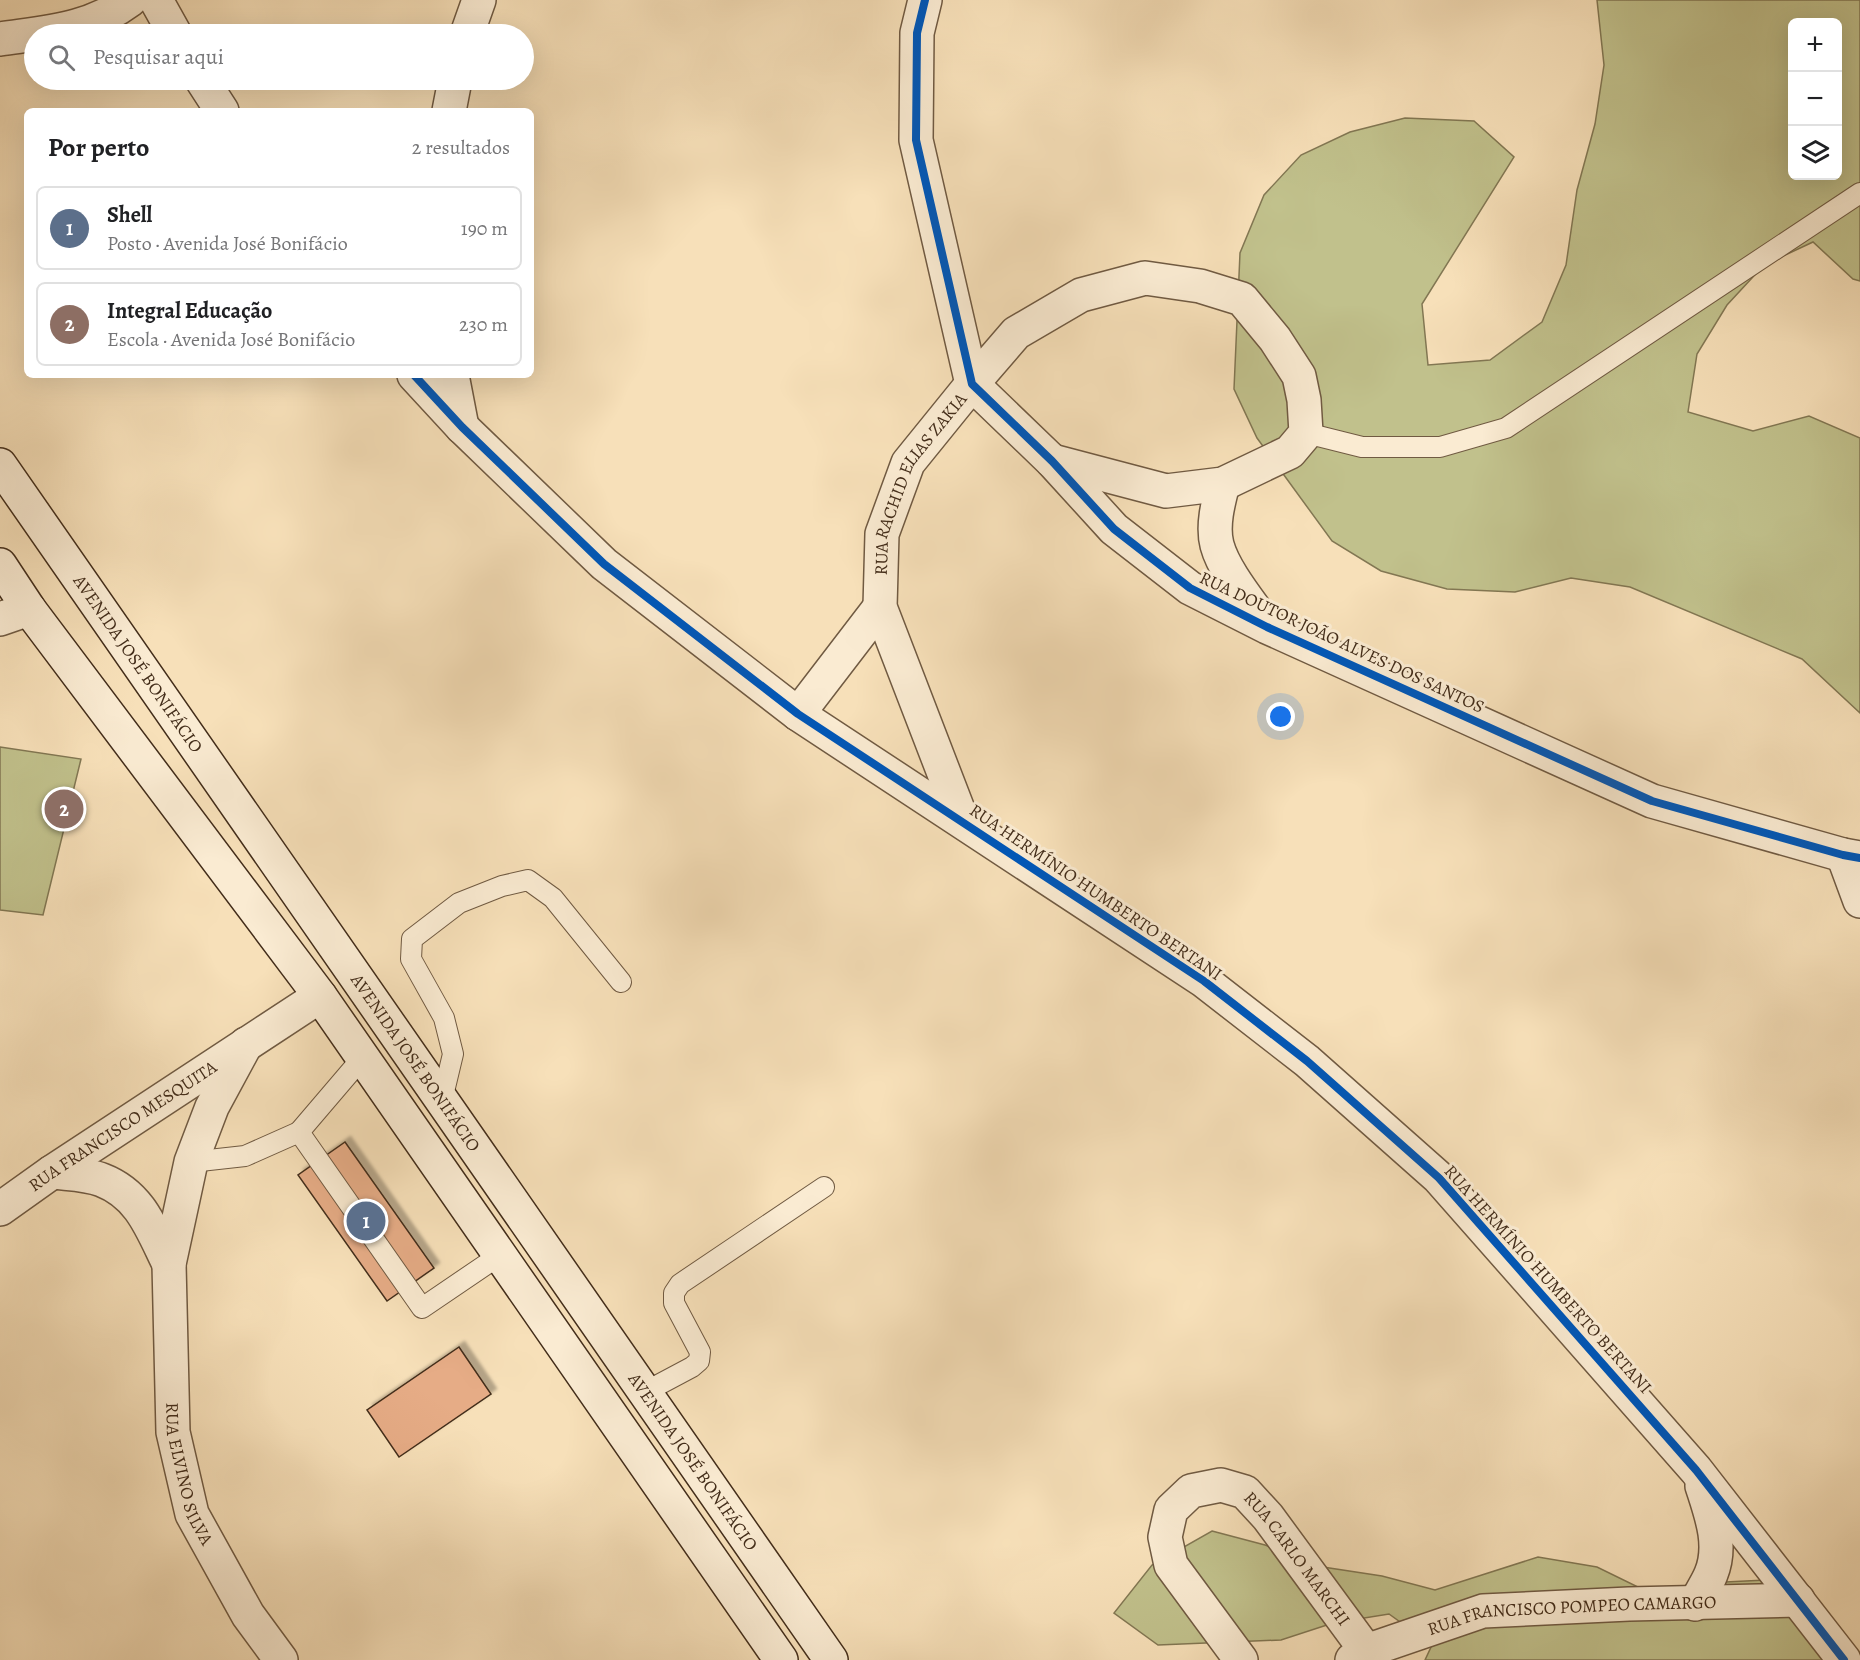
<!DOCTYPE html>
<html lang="pt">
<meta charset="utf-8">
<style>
:root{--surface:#fff;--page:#f6f6f6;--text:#202124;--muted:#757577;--line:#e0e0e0;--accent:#8f2418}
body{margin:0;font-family:Alegreya,serif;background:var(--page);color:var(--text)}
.controls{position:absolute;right:18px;top:18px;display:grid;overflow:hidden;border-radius:9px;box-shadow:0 6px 24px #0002}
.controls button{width:54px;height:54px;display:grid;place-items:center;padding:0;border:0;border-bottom:2px solid var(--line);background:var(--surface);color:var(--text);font:30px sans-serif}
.you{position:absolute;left:1281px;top:717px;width:21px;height:21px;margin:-15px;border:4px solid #fff;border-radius:50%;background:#1a73e8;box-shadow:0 0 0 9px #1a73e833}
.badge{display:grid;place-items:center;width:39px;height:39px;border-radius:50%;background:var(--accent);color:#fff;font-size:20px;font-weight:700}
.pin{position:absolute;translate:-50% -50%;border:3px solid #fff;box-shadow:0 2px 6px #0006}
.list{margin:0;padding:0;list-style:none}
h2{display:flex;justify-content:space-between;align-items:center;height:78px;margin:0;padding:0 24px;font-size:26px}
h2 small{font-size:20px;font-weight:400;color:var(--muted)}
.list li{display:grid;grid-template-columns:39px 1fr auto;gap:18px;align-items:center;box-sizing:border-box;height:84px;margin:0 12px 12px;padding:0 12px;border:2px solid var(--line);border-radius:9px}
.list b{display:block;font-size:22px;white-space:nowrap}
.list p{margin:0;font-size:20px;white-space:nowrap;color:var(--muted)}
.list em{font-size:20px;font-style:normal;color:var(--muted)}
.icon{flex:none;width:33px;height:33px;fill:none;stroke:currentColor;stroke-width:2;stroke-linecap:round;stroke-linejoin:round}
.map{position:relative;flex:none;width:1860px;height:1660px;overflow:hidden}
.search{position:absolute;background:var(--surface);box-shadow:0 6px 24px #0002;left:24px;top:24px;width:510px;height:66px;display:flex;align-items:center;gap:15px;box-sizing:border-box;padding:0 21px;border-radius:33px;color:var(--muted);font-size:22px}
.panel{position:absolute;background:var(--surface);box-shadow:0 6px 24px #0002;left:24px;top:108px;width:510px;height:270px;border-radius:9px}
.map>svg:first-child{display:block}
.green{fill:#c1c18c;stroke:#827753;stroke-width:1.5;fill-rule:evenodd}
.building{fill:#e6ac86;stroke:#432d1a;stroke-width:1.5;filter:url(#shadow)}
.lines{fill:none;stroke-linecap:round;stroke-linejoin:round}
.service-casing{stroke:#705a42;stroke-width:22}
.minor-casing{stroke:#705a42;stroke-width:36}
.secondary-casing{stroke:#432d1a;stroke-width:36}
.service{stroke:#faebd2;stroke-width:20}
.minor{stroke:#faebd2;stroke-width:33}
.secondary{stroke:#faebd2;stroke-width:33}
.cycleway-casing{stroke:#faebd2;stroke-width:11}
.cycleway{stroke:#0057b8;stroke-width:8}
.labels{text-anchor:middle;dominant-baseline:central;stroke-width:6;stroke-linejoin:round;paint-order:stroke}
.street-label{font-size:18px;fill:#432d1a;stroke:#faebd2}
</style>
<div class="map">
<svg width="1860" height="1660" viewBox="0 0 1860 1660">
<defs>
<filter id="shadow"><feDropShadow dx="5.5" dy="-5.5" stdDeviation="1.5" flood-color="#0004"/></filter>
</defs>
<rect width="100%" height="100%" fill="#f7e0b9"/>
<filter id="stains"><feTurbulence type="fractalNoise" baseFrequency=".00333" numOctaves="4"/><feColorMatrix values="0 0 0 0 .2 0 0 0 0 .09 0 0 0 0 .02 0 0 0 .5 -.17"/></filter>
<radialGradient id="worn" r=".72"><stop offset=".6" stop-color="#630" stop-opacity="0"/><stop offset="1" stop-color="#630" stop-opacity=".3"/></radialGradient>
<g class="green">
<path d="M1597,0H1860V281L1853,279L1813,242L1764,265L1727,305L1697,354L1688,412L1753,431L1809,416L1860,438V713L1802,659L1630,587L1571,578L1515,592L1447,589L1381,571L1332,541L1257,438L1234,389L1240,253L1264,195L1301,155L1350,132L1405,118L1474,121L1514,157L1422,304L1428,365L1490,360L1542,322L1566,265L1577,190L1595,124L1604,65ZM1792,22H1838V176H1792Z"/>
<path d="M0,747L81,759L43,915L0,910Z"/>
<path d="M1212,1531L1265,1545L1323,1567L1382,1576L1435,1590L1538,1557L1597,1567L1648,1592L1705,1583L1766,1580L1845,1660H1425L1432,1645L1389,1614L1333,1623L1281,1640L1158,1645L1114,1613L1152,1565Z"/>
</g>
<g class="building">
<path d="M345,1142L434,1268L387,1301L298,1175Z"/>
<path d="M459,1347L491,1394L399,1457L367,1410Z"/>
</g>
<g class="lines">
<defs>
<g id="service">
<path d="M1306,433L1362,447H1440L1506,428L1860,193"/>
<path d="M442,1100L453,1054L444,1018L411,959L412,939L459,903L502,886L528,880L553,898L621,982"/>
<path d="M299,1132L363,1057"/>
<path d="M191,1162L245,1156L299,1132L422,1308L500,1255"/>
<path d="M645,1392L692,1367L699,1361L700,1352L674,1303V1293L680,1284L824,1187"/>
</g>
<g id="minor">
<path d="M156,0L175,34"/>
<path d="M925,0L917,33L916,140L972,384L1052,461L1114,529L1190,588L1267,627L1652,801L1843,855L1860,858"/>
<path d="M467,34L479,0"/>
<path d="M0,39C47,32 90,30 130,0"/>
<path d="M202,80L222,111"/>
<path d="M449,111L455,80"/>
<path d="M414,375L462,427L604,564L798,714L1204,981L1307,1061L1439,1178L1696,1470L1844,1660"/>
<path d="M452,375L462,427"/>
<path d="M1223,484C1218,503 1212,526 1217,545C1224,571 1250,602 1266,625"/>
<path d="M0,619L29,609"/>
<path d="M798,714L880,607"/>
<path id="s1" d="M962,820L880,607L882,534L908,463L972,384L1016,333L1081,295L1145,278L1200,286L1242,299L1275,339L1299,376L1304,400L1306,433L1290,452L1223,484L1166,491L1052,461"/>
<path d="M1843,855L1860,901"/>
<path id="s2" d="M246,1044L212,1107L191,1162L169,1264L173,1432L192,1514L248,1615L281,1660"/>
<path d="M52,1172C68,1174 87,1174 102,1180C141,1195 152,1230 169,1264"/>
<path id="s3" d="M0,1209L52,1172L320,996"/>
<path d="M1695,1604C1700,1594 1707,1584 1711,1574C1723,1545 1711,1514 1702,1486"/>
<path id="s4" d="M1241,1660L1171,1565L1165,1537L1171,1510L1191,1491L1221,1485L1245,1492L1268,1517L1373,1660"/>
<path id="s5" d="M1352,1660L1366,1651L1483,1611L1629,1604L1798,1600"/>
</g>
<g id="secondary">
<path id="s6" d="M0,465L831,1660"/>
<path d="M0,565L29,609L320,996L781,1660"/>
</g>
</defs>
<use href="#service" class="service-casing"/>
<use href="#minor" class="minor-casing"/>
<use href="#secondary" class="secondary-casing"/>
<use href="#service" class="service"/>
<use href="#minor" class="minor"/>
<use href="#secondary" class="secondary"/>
<defs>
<g id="cycleway">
<path d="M925,0L917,33L916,140L972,384L1052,461L1114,529L1190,588L1267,627L1652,801L1843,855L1860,858"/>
<path d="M414,375L462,427L604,564L798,714L1204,981L1307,1061L1439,1178L1696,1470L1844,1660"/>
</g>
</defs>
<use href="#cycleway" class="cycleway-casing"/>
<use href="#cycleway" class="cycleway"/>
</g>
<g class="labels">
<g class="street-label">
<text stroke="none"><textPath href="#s1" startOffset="362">RUA RACHID ELIAS ZAKIA</textPath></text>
<text transform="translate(1342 642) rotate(25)">RUA DOUTOR JOÃO ALVES DOS SANTOS</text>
<text stroke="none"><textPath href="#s6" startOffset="242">AVENIDA JOSÉ BONIFÁCIO</textPath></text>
<text transform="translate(1096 892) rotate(34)">RUA HERMÍNIO HUMBERTO BERTANI</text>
<text stroke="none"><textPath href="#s6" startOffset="728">AVENIDA JOSÉ BONIFÁCIO</textPath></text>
<text stroke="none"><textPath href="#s3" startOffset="148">RUA FRANCISCO MESQUITA</textPath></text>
<text transform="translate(1548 1279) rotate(48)">RUA HERMÍNIO HUMBERTO BERTANI</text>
<text stroke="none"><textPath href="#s6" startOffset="1214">AVENIDA JOSÉ BONIFÁCIO</textPath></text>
<text stroke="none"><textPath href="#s2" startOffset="447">RUA ELVINO SILVA</textPath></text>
<text stroke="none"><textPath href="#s4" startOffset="342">RUA CARLO MARCHI</textPath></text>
<text stroke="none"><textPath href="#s5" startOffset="228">RUA FRANCISCO POMPEO CAMARGO</textPath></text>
</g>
</g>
<rect width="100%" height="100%" filter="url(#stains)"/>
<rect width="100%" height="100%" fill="url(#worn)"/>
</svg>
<div class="controls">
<button>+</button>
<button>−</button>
<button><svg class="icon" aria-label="layers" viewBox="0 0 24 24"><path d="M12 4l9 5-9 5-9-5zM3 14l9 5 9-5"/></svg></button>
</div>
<div class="you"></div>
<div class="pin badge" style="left:366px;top:1221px;background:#5c6f8a">1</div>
<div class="pin badge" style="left:64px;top:809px;background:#8d6e63">2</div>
<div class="search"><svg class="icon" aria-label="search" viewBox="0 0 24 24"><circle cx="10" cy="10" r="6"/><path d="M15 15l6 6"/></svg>Pesquisar aqui</div>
<section class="panel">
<h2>Por perto<small>2 resultados</small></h2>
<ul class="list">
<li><span class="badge" style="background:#5c6f8a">1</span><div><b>Shell</b><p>Posto · Avenida José Bonifácio</p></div><em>190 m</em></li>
<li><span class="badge" style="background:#8d6e63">2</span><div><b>Integral Educação</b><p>Escola · Avenida José Bonifácio</p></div><em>230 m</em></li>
</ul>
</section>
</div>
